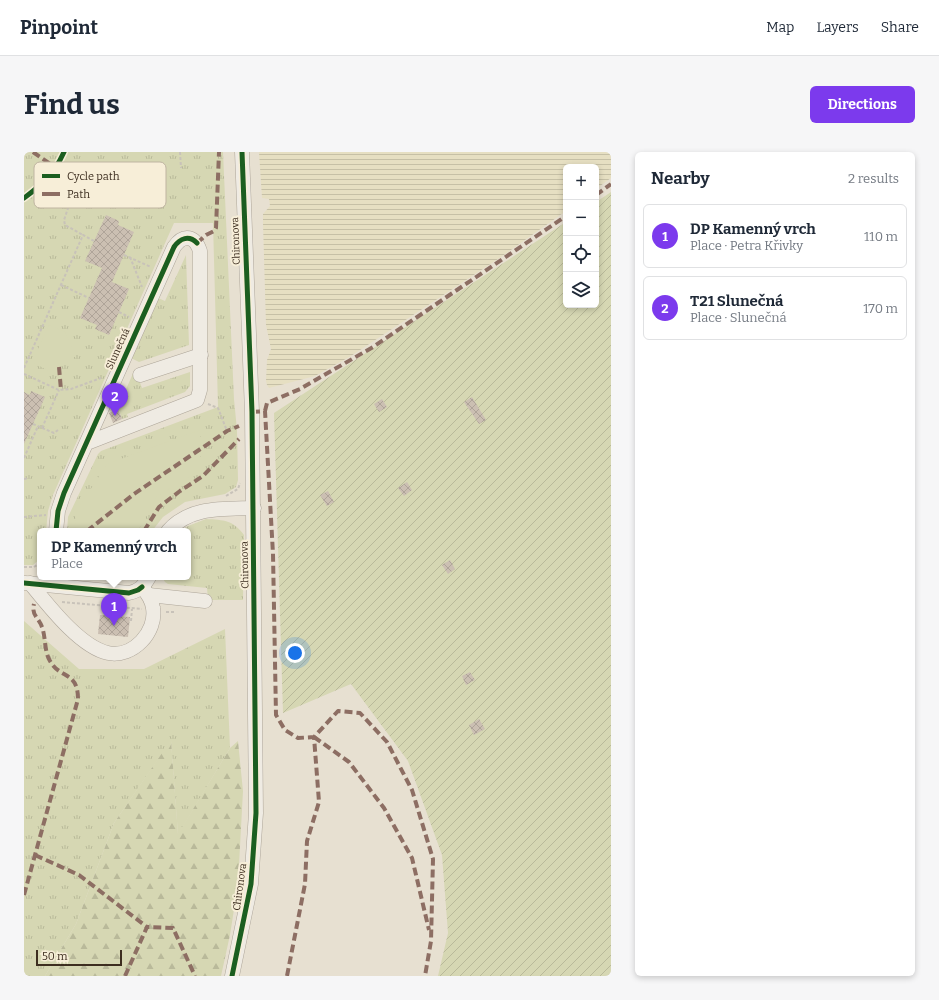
<!DOCTYPE html>
<meta charset="utf-8">
<style>
:root{--surface:#fff;--page:#f6f6f7;--text:#1f2937;--muted:#747a83;--line:#e0e1e3;--accent:#7c3aed}
body{margin:0;font-family:Bitter,serif;background:var(--page);color:var(--text)}
.controls{position:absolute;right:12px;top:12px;display:grid;overflow:hidden;border-radius:6px;box-shadow:0 2px 6px #0003}
.controls button{width:36px;height:36px;display:grid;place-items:center;padding:0;border:0;border-bottom:1px solid var(--line);background:var(--surface);color:var(--text);font:20px sans-serif}
.scale{position:absolute;left:12px;bottom:10px;width:86px;box-sizing:border-box;padding-left:4px;border:2px solid #3d2e20;border-top:0;font-size:11px;line-height:14px;white-space:nowrap;color:#3d2e20;-webkit-text-stroke:3px #f7eed8;paint-order:stroke}
.you{position:absolute;left:271px;top:501px;width:14px;height:14px;margin:-10px;border:3px solid #fff;border-radius:50%;background:#1a73e8;box-shadow:0 0 0 6px #1a73e833}
.badge{display:grid;place-items:center;width:26px;height:26px;border-radius:50%;background:var(--accent);color:#fff;font-size:13px;font-weight:700}
.pin{position:absolute;translate:-50% -33px;filter:drop-shadow(0 1px 2px #0008)}
.pin::after{content:'';position:absolute;top:21px;width:14px;height:12px;background:inherit;clip-path:polygon(0 0,100% 0,50% 100%)}
.popup{position:absolute;left:13px;top:376px;width:154px;height:52px;box-sizing:border-box;display:grid;place-content:center;border-radius:6px;background:var(--surface);filter:drop-shadow(0 1px 3px #0005);font-size:13px;white-space:nowrap;color:var(--muted)}
.popup b{font-size:15px;color:var(--text)}
.popup::after{content:'';position:absolute;left:50%;top:100%;margin-left:-8px;border:8px solid transparent;border-top-color:var(--surface)}
.list{margin:0;padding:0;list-style:none}
h2{display:flex;justify-content:space-between;align-items:center;height:52px;margin:0;padding:0 16px;font-size:17px}
h2 small{font-size:13px;font-weight:400;color:var(--muted)}
.list li{display:grid;grid-template-columns:26px 1fr auto;gap:12px;align-items:center;box-sizing:border-box;height:64px;margin:0 8px 8px;padding:0 8px;border:1px solid var(--line);border-radius:6px}
.list b{display:block;font-size:15px;white-space:nowrap}
.list p{margin:0;font-size:13px;white-space:nowrap;color:var(--muted)}
.list em{font-size:13px;font-style:normal;color:var(--muted)}
.icon{flex:none;width:22px;height:22px;fill:none;stroke:currentColor;stroke-width:2;stroke-linecap:round;stroke-linejoin:round}
.map{position:relative;flex:none;width:587px;height:824px;overflow:hidden;border-radius:6px}
header{display:flex;align-items:center;gap:24px;box-sizing:border-box;height:56px;padding:0 20px;background:var(--surface);border-bottom:1px solid var(--line)}
header strong{font-size:19px}
nav{display:flex;gap:22px;margin-inline-start:auto;font-size:14px}
.intro{display:flex;align-items:center;justify-content:space-between;box-sizing:border-box;height:96px;padding:0 24px}
h1{margin:0;font-size:28px}
.button{padding:10px 18px;border-radius:6px;background:var(--accent);color:#fff;font-size:14px;font-weight:700}
main{display:flex;gap:24px;padding:0 24px}
aside{flex:1;background:var(--surface);border-radius:6px;box-shadow:0 2px 6px #0003}
.map>svg:first-child{display:block}
.farmland{fill:url(#farmland-rules)}
.grass{fill:url(#grass-tufts)}
.forest{fill:url(#forest-firs)}
.park{fill:#d6d7b3}
.garden{fill:url(#garden-furrows)}
.building{fill:url(#building-cross-hatch)}
.lines{fill:none;stroke-linecap:round;stroke-linejoin:round}
.minor-casing{stroke:#ada599;stroke-width:15}
.path{stroke:#c8c2b9;stroke-width:2;stroke-dasharray:3 2;stroke-linecap:butt}
.minor{stroke:#efebe3;stroke-width:14}
.quiet{stroke:#8d6e63;stroke-width:4;stroke-dasharray:8 4;stroke-linecap:butt}
.cycleway-casing{stroke:#f7eed8;stroke-width:8}
.cycleway{stroke:#1b5e20;stroke-width:5}
.labels{text-anchor:middle;dominant-baseline:central;stroke-width:4;stroke-linejoin:round;paint-order:stroke}
.street-label{font-size:10px;fill:#3d2e20;stroke:#f7eed8}
.key{fill:#f7eed8;stroke:#bfb4a1;stroke-width:1}
.key-label{font-size:11px;fill:#3d2e20}
</style>
<header>
<strong>Pinpoint</strong>
<nav><a>Map</a><a>Layers</a><a>Share</a></nav>
</header>
<div class="intro"><h1>Find us</h1><a class="button">Directions</a></div>
<main>
<div class="map">
<svg width="587" height="824" viewBox="0 0 587 824">
<defs>
<pattern id="farmland-rules" width="6" height="5" patternUnits="userSpaceOnUse"><rect width="6" height="5" fill="#e6dfc2"/><path d="M0 2.5h6" fill="none" stroke="#c6c0a6"/></pattern>
<pattern id="grass-tufts" width="24" height="20" patternUnits="userSpaceOnUse"><rect width="24" height="20" fill="#d6d7b3"/><path d="M3 7l-1-3M5 7V3M7 7l1-3M15 17l-1-3M17 17v-4M19 17l1-3" fill="none" stroke="#b9b99a"/></pattern>
<pattern id="forest-firs" width="22" height="20" patternUnits="userSpaceOnUse"><rect width="22" height="20" fill="#d6d7b3"/><path d="M5 1l3.5 6h-7zM16 11l3.5 6h-7z" fill="#b9b99a"/></pattern>
<pattern id="garden-furrows" width="10" height="10" patternUnits="userSpaceOnUse"><rect width="10" height="10" fill="#d6d7b3"/><path d="M-1 1l2-2M0 10L10 0M9 11l2-2" fill="none" stroke="#b9b99a"/></pattern>
<pattern id="building-cross-hatch" width="8" height="8" patternUnits="userSpaceOnUse"><rect width="8" height="8" fill="#cbbfb2"/><path d="M0 0l8 8M0 8l8-8" fill="none" stroke="#afa499"/></pattern>
</defs>
<rect width="100%" height="100%" fill="#e7e0d1"/>
<path class="farmland" d="M235,0H587V26L572,37V15H542V59L477,105L327,204L291,224L245,236L243,233L242,229L243,208L247,197L242,173L239,71V62L246,54L245,47L238,46Z"/>
<g class="grass">
<path d="M0,0H199L210,247L213,278L214,328L212,335L201,342L161,350L139,365L128,379H43L44,365L74,302L77,299L194,255L189,71H150L29,343L24,359L22,379H16V407L9,413H0Z"/>
<path d="M162,103L165,193L115,210L107,206L134,146L141,149Z"/>
<path d="M111,217L118,236L166,220V234L161,240L103,262L104,265L98,267L94,255Z"/>
<path d="M182,367C200,368 209,368 220,383L219,448H184L183,436L144,432L141,430L138,425H164V379H156L164,374Z"/>
<path d="M0,469L55,517H120L201,477L206,596L154,683L147,589L90,671L52,772L21,824H0Z"/>
</g>
<path class="forest" d="M147,588L154,682L206,596L214,589L219,639L214,732L206,783L197,824H21L52,772L90,671Z"/>
<g class="park">
<path d="M25,173L41,180L52,204L27,220L8,210Z"/>
<path d="M176,278V318L133,344L114,379H52L51,361L83,312Z"/>
</g>
<path class="garden" d="M587,40V824H414L424,781L418,703L384,609L327,532L259,561L250,261L542,70V153H572V50Z"/>
<g class="building">
<path d="M82,63L95,69L94,73L110,80L88,130L105,137L85,183L71,177L73,173L56,166L78,116L61,109Z"/>
<path d="M7,239L21,245L0,292V240L6,243Z"/>
<path d="M448,245L462,268L455,272L440,250Z"/>
<path d="M358,247L363,255L355,260L350,252Z"/>
<path d="M94,257L98,267L89,271L85,261Z"/>
<path d="M383,330L388,338L380,344L374,336Z"/>
<path d="M304,339L310,350L303,354L296,343Z"/>
<path d="M426,408L431,417L424,422L418,413Z"/>
<path d="M76,463L106,465L104,485L74,482Z"/>
<path d="M446,520L451,528L442,533L438,524Z"/>
<path d="M455,567L461,577L450,583L445,573Z"/>
</g>
<g class="lines">
<defs>
<g id="minor">
<path d="M116,223L177,203"/>
<path d="M32,379L34,359L40,341L150,95C160,81 171,84 176,99V238L173,248L168,250L63,291"/>
<path d="M144,379C166,354 199,357 230,356"/>
<path d="M1,431L105,441C115,439 120,434 125,425"/>
<path d="M6,431C24,453 56,495 84,501C109,506 133,480 129,456C128,448 124,442 118,435"/>
<path d="M125,443L181,449"/>
<path d="M208,824L227,732L232,661L228,260L218,0"/>
</g>
</defs>
<use href="#minor" class="minor-casing"/>
<g class="path">
<path d="M156,0L157,16"/>
<path d="M32,16L45,34L49,41L40,68L41,73L59,83"/>
<path d="M0,46C19,32 30,22 40,0"/>
<path d="M100,103L127,115"/>
<path d="M106,105L118,135"/>
<path d="M37,133L65,146"/>
<path d="M95,160L105,165"/>
<path d="M0,216L59,83L70,89"/>
<path d="M0,222L35,238L47,237L77,226"/>
<path d="M184,252L194,256L203,279"/>
<path d="M9,272L30,281L34,278"/>
<path d="M18,276L35,238"/>
<path d="M0,306L14,274"/>
<path d="M0,327L4,326"/>
<path d="M202,344L214,337L216,331"/>
<path d="M0,365L22,363"/>
<path d="M0,415H10L16,411"/>
<path d="M97,425H104"/>
<path d="M38,450L118,457"/>
<path d="M142,460H151"/>
<path d="M107,469L108,457"/>
</g>
<use href="#minor" class="minor"/>
<g class="quiet">
<path d="M9,0L32,16"/>
<path d="M572,43L587,32"/>
<path d="M173,91L182,83L190,79L192,76L195,0"/>
<path d="M35,215L37,238"/>
<path d="M241,259L243,251L276,237L349,195L542,64"/>
<path d="M228,260L241,259L249,402L252,563L261,578L274,586L290,585L314,559L336,561L363,590L388,638L409,707L407,789L401,824"/>
<path d="M63,379L110,342L203,279L215,274"/>
<path d="M120,379L135,355L156,339L179,324L215,287"/>
<path d="M290,585L325,610L360,656L388,706L405,778"/>
<path d="M11,703L55,723L123,775"/>
<path d="M0,743L54,547C54,519 36,527 26,509C20,499 22,486 18,475C15,466 7,463 10,452"/>
<path d="M101,824L123,775L149,776L171,824"/>
<path d="M263,824L281,732L283,689L295,650L290,585"/>
</g>
<defs>
<g id="cycleway">
<path d="M0,46C19,32 30,22 40,0"/>
<path d="M32,379L34,359L40,341L150,95C156,86 165,83 173,91"/>
<path d="M0,431L105,441L114,438L118,435"/>
<path d="M208,824L227,732L232,661L228,260L218,0"/>
</g>
</defs>
<use href="#cycleway" class="cycleway-casing"/>
<use href="#cycleway" class="cycleway"/>
</g>
<g class="labels">
<g class="street-label">
<text transform="translate(212 89) rotate(-92)">Chironova</text>
<text transform="translate(94 197) rotate(-66)">Slunečná</text>
<text transform="translate(221 413) rotate(-91)">Chironova</text>
<text transform="translate(216 735) rotate(-82)">Chironova</text>
</g>
</g>
<rect x="10" y="10" width="132" height="46" rx="6" class="key"/>
<rect x="18" y="22" width="18" height="4" fill="#1b5e20"/>
<rect x="18" y="40" width="18" height="4" fill="#8d6e63"/>
<g class="key-label">
<text x="43" y="28">Cycle path</text>
<text x="43" y="46">Path</text>
</g>
</svg>
<div class="controls">
<button>+</button>
<button>−</button>
<button><svg class="icon" aria-label="locate" viewBox="0 0 24 24"><circle cx="12" cy="12" r="6"/><path d="M12 2v4M12 18v4M2 12h4M18 12h4"/></svg></button>
<button><svg class="icon" aria-label="layers" viewBox="0 0 24 24"><path d="M12 4l9 5-9 5-9-5zM3 14l9 5 9-5"/></svg></button>
</div>
<div class="scale">50 m</div>
<div class="you"></div>
<div class="pin badge" style="left:90px;top:474px">1</div>
<div class="popup"><b>DP Kamenný vrch</b>Place</div>
<div class="pin badge" style="left:91px;top:264px">2</div>
</div>
<aside>
<h2>Nearby<small>2 results</small></h2>
<ul class="list">
<li><span class="badge">1</span><div><b>DP Kamenný vrch</b><p>Place · Petra Křivky</p></div><em>110 m</em></li>
<li><span class="badge">2</span><div><b>T21 Slunečná</b><p>Place · Slunečná</p></div><em>170 m</em></li>
</ul>
</aside>
</main>
